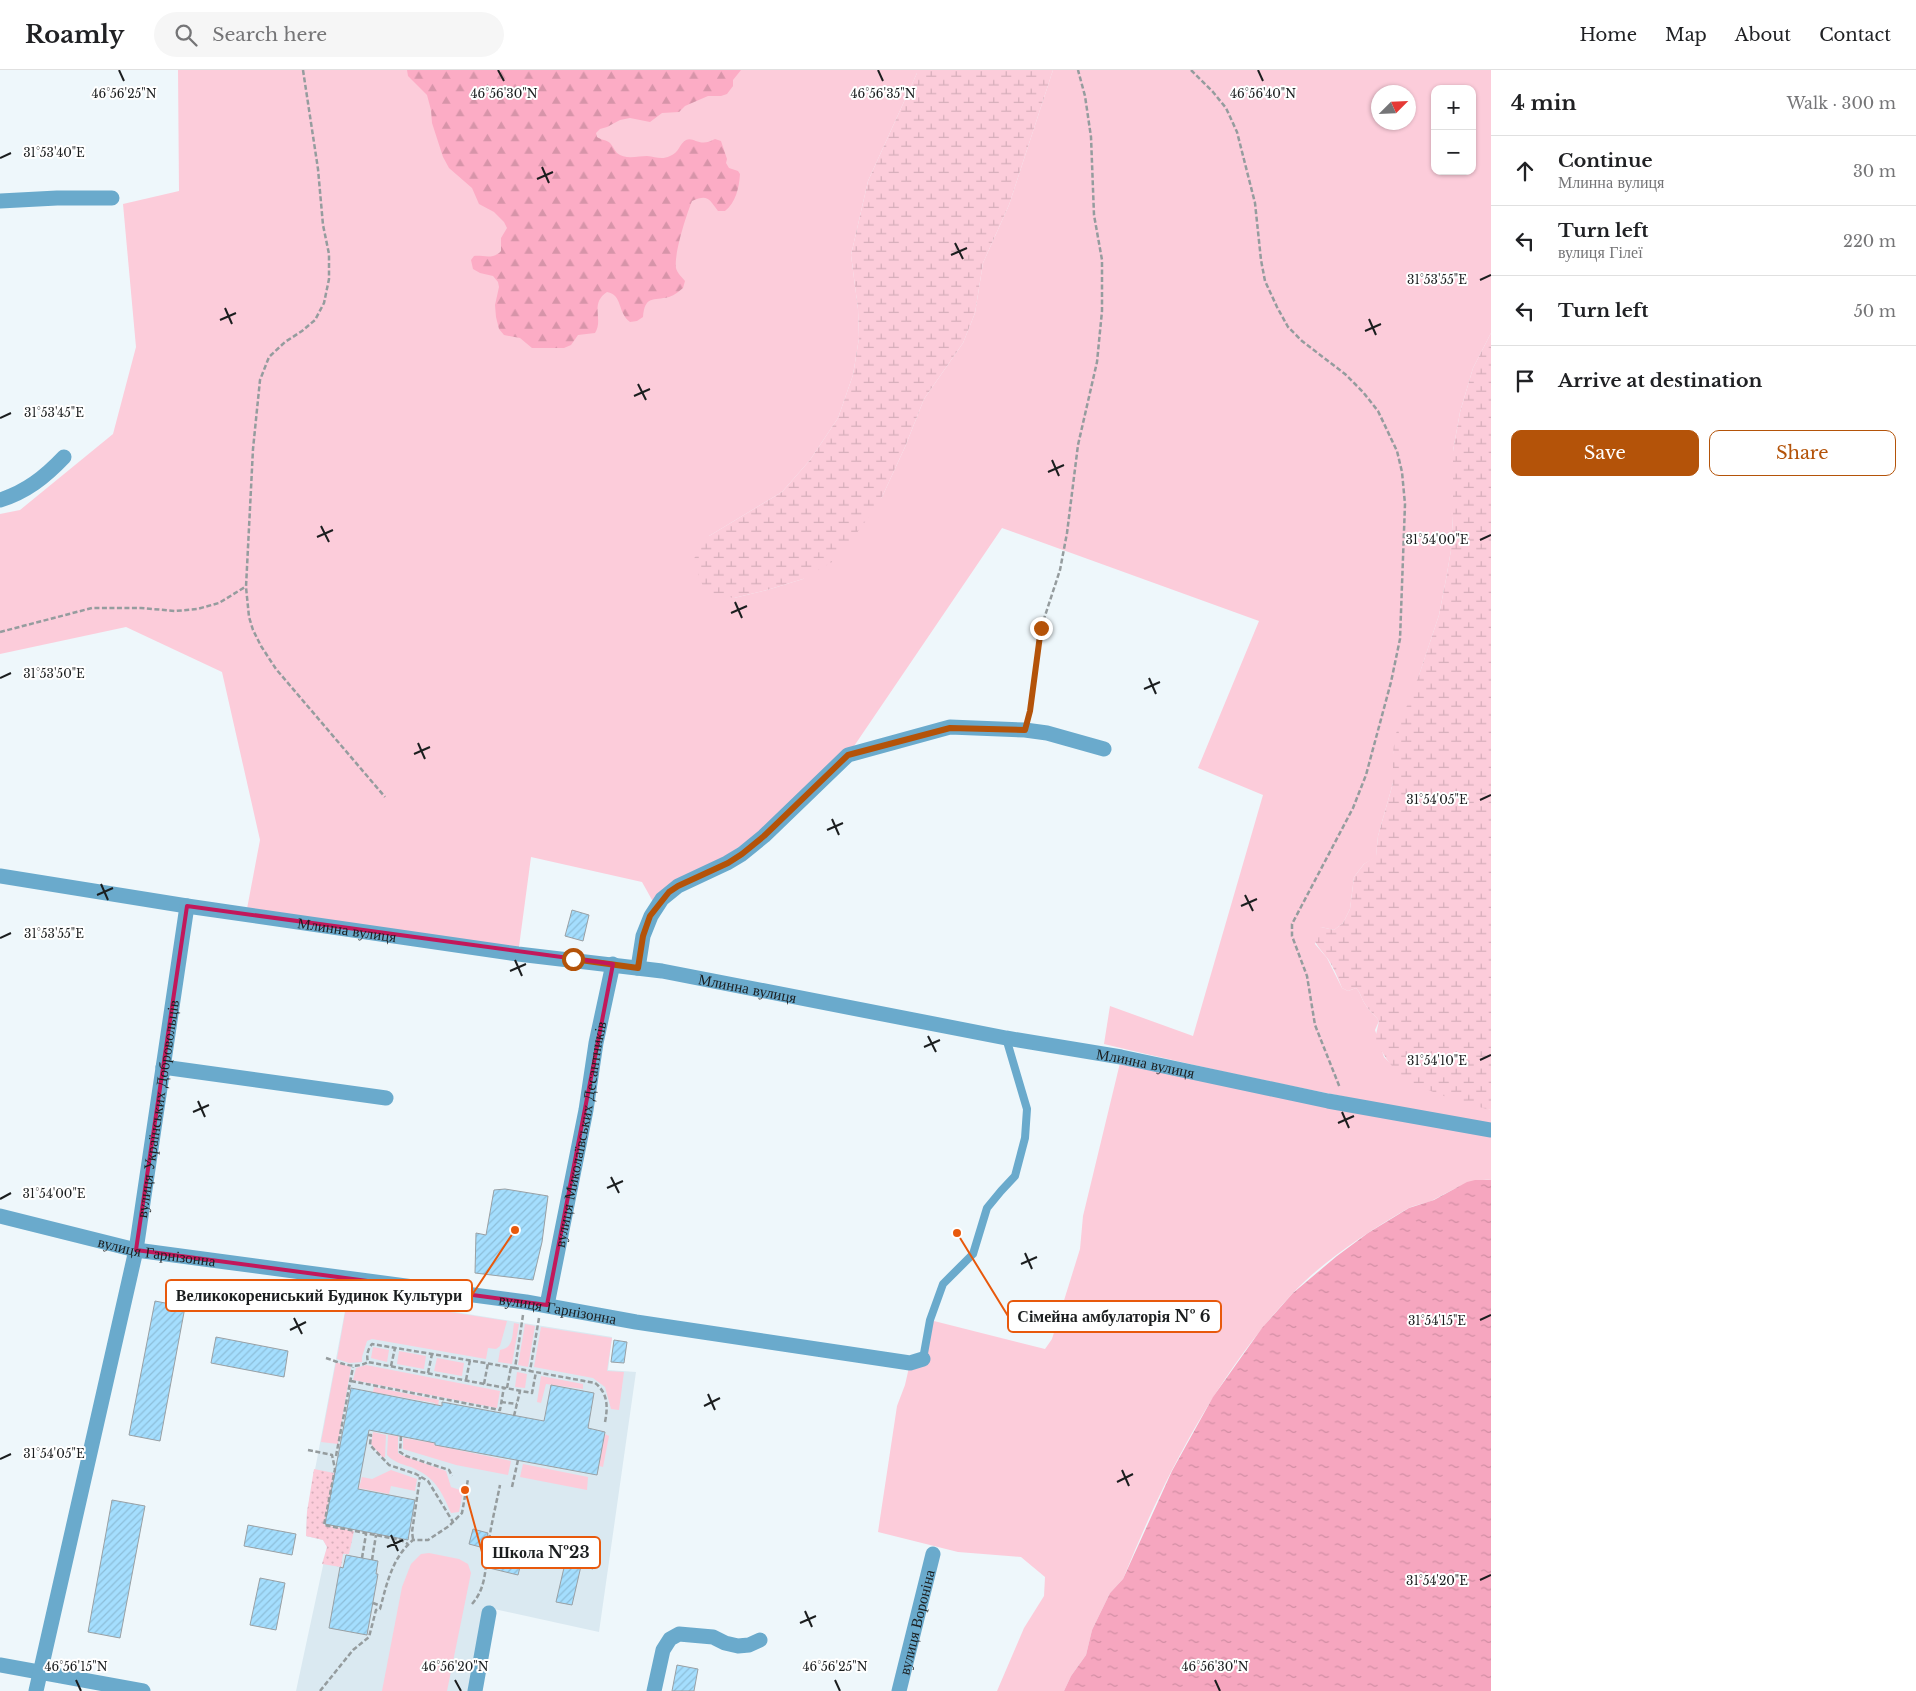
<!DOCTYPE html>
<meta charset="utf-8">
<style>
:root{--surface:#fff;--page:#f6f6f6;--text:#202124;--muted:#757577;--line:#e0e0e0;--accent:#b45309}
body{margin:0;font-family:"Libre Baskerville",serif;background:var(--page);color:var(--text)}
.controls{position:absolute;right:15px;top:15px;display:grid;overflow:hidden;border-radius:10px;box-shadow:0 1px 4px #0004}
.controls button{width:45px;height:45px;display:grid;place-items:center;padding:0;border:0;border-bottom:1px solid var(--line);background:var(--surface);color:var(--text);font:25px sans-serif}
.compass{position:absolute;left:1371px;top:15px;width:45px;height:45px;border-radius:50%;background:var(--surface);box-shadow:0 1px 4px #0004;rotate:66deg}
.stop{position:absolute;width:15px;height:15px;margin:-11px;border:4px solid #b45309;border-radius:50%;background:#fff}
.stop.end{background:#b45309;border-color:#fff;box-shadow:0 1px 5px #0008}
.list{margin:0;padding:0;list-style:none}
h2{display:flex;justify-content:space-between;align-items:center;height:65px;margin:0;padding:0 20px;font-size:21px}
h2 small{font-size:16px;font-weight:400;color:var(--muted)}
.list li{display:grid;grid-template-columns:32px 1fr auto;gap:15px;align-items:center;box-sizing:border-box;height:70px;padding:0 20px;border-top:1px solid var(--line)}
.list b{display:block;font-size:19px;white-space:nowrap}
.list p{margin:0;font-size:16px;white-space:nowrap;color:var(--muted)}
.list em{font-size:16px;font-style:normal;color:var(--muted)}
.actions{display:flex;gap:10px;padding:15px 20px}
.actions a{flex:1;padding:11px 0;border:1px solid var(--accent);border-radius:10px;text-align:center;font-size:18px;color:var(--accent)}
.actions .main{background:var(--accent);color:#fff}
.icon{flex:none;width:28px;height:28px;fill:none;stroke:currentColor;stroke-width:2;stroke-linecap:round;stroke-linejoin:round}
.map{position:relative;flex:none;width:1491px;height:1621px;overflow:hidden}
header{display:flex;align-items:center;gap:30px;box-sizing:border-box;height:70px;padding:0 25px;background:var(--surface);border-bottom:1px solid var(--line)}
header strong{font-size:24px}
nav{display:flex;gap:28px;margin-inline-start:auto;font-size:18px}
.search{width:350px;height:45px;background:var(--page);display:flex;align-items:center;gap:12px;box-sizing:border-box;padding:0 18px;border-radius:28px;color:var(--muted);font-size:19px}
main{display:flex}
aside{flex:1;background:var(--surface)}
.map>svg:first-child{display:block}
.built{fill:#dae9f1}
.grass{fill:#fcccda;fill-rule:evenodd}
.forest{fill:url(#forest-firs)}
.wetland{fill:url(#wetland-marsh)}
.park{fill:url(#park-dots)}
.water{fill:url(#water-ripples)}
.building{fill:url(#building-hatch);stroke:#99a0a4}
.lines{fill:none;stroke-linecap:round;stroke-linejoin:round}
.path{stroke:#959c9e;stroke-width:2.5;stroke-dasharray:5 2.5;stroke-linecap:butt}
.lane{stroke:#6aaacc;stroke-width:8}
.street{stroke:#6aaacc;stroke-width:15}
.route{stroke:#b45309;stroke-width:6}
.marked{fill:none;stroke:#c2185b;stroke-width:4;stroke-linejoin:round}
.ticks{fill:none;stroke:#1b1e1f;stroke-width:2}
.labels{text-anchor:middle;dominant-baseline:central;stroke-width:4;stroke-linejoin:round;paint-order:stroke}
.street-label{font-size:15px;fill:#1b1e1f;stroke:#fff}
.ticks-label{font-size:12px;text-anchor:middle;fill:#1b1e1f;stroke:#fff;stroke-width:4;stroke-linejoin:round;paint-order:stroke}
.leader{fill:none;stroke:#e8590c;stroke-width:2}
.callout-dot{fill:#e8590c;stroke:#fff;stroke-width:2}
.callout{fill:#fff;stroke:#e8590c;stroke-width:2}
.callout-label{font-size:16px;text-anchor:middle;font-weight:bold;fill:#1b1e1f}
</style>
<header>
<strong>Roamly</strong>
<div class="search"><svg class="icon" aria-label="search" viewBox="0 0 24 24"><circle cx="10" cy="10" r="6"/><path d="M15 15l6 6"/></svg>Search here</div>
<nav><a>Home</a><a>Map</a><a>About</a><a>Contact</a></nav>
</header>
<main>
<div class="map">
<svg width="1491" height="1621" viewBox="0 0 1491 1621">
<defs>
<pattern id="forest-firs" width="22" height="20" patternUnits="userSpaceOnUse" patternTransform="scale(1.25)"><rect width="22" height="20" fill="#fcacc5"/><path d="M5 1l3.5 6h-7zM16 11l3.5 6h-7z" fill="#d794a9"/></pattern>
<pattern id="wetland-marsh" width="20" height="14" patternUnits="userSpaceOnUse" patternTransform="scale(1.25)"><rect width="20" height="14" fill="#fcccda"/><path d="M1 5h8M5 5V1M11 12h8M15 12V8" fill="none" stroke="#d7afbb"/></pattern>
<pattern id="park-dots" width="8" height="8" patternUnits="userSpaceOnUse" patternTransform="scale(1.25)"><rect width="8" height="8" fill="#fcccda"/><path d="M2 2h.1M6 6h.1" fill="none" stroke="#d7afbb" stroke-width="1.8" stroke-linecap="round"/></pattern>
<pattern id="water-ripples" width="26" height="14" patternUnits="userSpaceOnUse" patternTransform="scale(1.25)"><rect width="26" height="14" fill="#f6a6bf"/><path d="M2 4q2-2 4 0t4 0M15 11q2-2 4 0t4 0" fill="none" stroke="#d28ea4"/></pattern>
<pattern id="building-hatch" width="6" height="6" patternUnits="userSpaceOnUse" patternTransform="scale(1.25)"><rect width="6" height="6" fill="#a4defe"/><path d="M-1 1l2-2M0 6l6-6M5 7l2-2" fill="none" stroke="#8dbed9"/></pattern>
</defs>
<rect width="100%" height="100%" fill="#eef7fb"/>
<path class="built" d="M348,1225L612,1267L608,1300L636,1302L599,1562L485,1537L471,1621H296L327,1477L323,1470L306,1466L307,1442Z"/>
<g class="grass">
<path d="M178,0H917V3L868,111L851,185L858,239L859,268L853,305L838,348L810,390L782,422L709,466L734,528L767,520L803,509L882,427L905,377L924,329L963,273L975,243L983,193L1009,135L1053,0H1491V263L1473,298L1460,342L1453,381V446L1451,480L1446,509L1439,545L1393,684V713L1378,766L1376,787L1364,794L1354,807L1350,839L1343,853L1334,860L1321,857L1315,874L1327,888L1342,918L1348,921L1356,918C1361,923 1361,928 1365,934C1368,940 1375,945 1379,951L1375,960L1384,987L1401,1004L1429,1019L1491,1040V1054C1361,1031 1232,1005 1104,974L1110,936L1193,966L1263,725L1198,698L1259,551L1002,458L848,685L794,737L656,837L642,812L531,787L518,884L246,844L260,770L222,602L126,557L0,584V444L20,440L113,364L136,277L123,134L179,121ZM1435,19H1472V101H1435ZM1378,22H1408V52H1378Z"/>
<path d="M1120,993L1491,1067V1110C1470,1108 1453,1120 1435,1129C1426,1134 1416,1134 1407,1139C1366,1163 1324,1190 1292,1224C1216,1305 1164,1407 1123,1509L1110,1523L1092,1560L1086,1585L1071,1606L1064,1621H997L1024,1558L1044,1526L1045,1507L1021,1487L958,1482L878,1462L897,1336L905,1315L910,1293L923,1289L930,1250L1045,1279L1052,1269L1080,1179L1083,1146Z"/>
<path d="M348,1226L507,1251L500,1276L496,1279L488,1278L486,1289L372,1269L367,1271L362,1287V1292L349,1293L337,1289Z"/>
<path d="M514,1253L519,1254L512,1294L498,1292L500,1280C514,1278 512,1265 514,1253Z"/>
<path d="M525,1254L535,1256L528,1297L518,1295Z"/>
<path d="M541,1257L612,1268L607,1301L624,1302L619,1340L611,1339L605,1317L593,1308L534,1297Z"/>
<path d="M373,1277L389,1280L387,1292L371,1288Z"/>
<path d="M399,1281L426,1286L424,1299L397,1294Z"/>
<path d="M437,1288L464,1293L462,1306L434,1301Z"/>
<path d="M336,1292L351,1297L338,1374L321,1372Z"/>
<path d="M366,1295L500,1321L497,1338L353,1310L356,1298Z"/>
<path d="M517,1302L527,1304L525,1318L515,1317Z"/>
<path d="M541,1306L583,1314V1319L546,1314L541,1333L537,1332Z"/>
<path d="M374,1317L439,1330L436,1348L432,1347L435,1333L373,1322Z"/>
<path d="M430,1357L437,1359L434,1375L511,1391L508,1405L456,1395L403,1379V1368L427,1372Z"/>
<path d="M373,1362L386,1365L385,1387L383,1388L371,1374Z"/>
<path d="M605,1364L609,1366L603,1397L599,1396Z"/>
<path d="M388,1365L398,1366V1383L401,1385L446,1401L451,1417L463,1421L459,1442L451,1443C441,1420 435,1407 411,1397C401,1394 394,1392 387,1385Z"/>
<path d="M523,1394L588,1407L587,1420L520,1407Z"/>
<path d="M391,1400L417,1409L415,1421L391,1416L389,1424L359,1418L362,1407L372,1409Z"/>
<path d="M429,1483L459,1489L468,1494L471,1503L447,1621H382L402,1517L411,1494L421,1484Z"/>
</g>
<path class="forest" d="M407,0H741L733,10V16L727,24L721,26H708L685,36L679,42L662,43L650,52L630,48L620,50L607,57L600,59L596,63L597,67C601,70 607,70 610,73C613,76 614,80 617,83C625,90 638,86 647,86C656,87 662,90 670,86C679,83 679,74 686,70C694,66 699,78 715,69L721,71L727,89L726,93L729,98L738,101L740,104C739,118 736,132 725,141H718C709,129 708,124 692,131C686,146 674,183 676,198C677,203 682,207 685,211L683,218C679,221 675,225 669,227C653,231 645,225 643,247L637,251L630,252C617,242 623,225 607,222C589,234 604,249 595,263L578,265L571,275L564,278H532L520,268L504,265L499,259L496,247L495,235L499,217L498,212L493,206L480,203L473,199L471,190L474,186C484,185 493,190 501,181V168L507,158L504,152L494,142L479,134L472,118L449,98L443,87L432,53L431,40L427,25L408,6Z"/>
<g class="wetland">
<path d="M917,0H1053L1009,135L983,193L975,243L963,273L924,329L905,377L882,427L860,459L832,492L803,509L767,520L734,528L705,522L693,490L709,466L782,422L810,390L838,348L853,305L859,268L858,239L851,185L868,111L917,3Z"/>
<path d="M1491,263V1040C1465,1033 1420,1021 1400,1004C1389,995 1382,982 1375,969L1379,951C1375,945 1368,940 1365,934C1361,928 1361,923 1356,918L1348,921L1342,918C1338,908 1334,898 1328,889C1322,881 1316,876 1313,866L1316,859L1321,857L1334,860L1343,853L1350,839L1354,807L1364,794L1376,786L1378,766L1393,713V684L1395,666L1419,605L1439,545L1446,509L1451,480L1453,446V381L1460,342L1473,298Z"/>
</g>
<path class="park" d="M314,1399L334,1403L324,1455L354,1461L349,1484H343L341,1497L322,1494L327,1477L323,1470L306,1466L307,1442Z"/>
<path class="water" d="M1475,1110H1491V1621H1064L1071,1606L1086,1585L1092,1560L1110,1523L1123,1509L1172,1401L1213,1327L1262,1258L1293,1223L1337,1186L1368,1163L1409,1138L1434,1130L1467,1112Z"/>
<g class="building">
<path d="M572,840L589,845L583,871L565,866Z"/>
<path d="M505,1119L548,1126L542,1172L533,1210L475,1203L476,1163L486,1165L494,1120Z"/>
<path d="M155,1231L185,1237L160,1371L129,1365Z"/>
<path d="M216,1267L288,1281L284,1307L211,1293Z"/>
<path d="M614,1270L627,1272L624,1293L611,1292Z"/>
<path d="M551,1315L594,1323L588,1358L605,1362L597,1405L435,1375V1373L369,1360L358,1419L415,1430L408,1470L325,1454L351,1318L442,1336V1332L544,1351Z"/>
<path d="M112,1430L145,1436L120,1568L88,1562Z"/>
<path d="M248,1455L296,1464L292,1485L244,1476Z"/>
<path d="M473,1459L488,1463L484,1478L469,1474Z"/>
<path d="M570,1472L585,1475L584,1480L597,1483L593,1499L581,1496L572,1535L556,1532Z"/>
<path d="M494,1474L524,1481L518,1505L489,1498Z"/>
<path d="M346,1485L378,1491L376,1504H378L367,1565L329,1558L340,1497L343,1498Z"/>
<path d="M260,1508L285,1513L276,1560L250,1555Z"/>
<path d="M677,1595L698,1599L694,1621H672Z"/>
</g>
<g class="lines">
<g class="path">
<path d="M303,0L318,99L323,155L329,184V209L324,233L315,250L302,261L285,272L269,287L260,310L253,379L246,517L249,547L253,560L261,576L276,599L385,727"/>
<path d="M1191,0L1213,22L1226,38L1237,62L1255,133L1261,190L1265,211L1277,237L1288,257L1302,271L1345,304L1363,322L1378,341L1397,381L1402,402L1405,434L1400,569L1391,612L1366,705L1353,738L1292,854V866L1307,906L1315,955L1340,1018"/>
<path d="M0,562L92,538H141L175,541L197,539L219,533L245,517"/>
<path d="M1029,647L1041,558L1060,500L1067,463L1078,375L1097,292L1102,241V190L1094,145L1091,67L1085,26L1078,0"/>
<path d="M523,1245L515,1298L530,1301"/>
<path d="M539,1248L530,1301L595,1313C608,1323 608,1337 605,1352"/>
<path d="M326,1288C341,1293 354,1300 368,1292"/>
<path d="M391,1296L395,1278"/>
<path d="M515,1298L372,1274C368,1279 366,1285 368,1292L532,1323L536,1302"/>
<path d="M428,1303L432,1284"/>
<path d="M466,1310L470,1290"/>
<path d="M351,1311L500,1340L504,1317"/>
<path d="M484,1314L488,1293"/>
<path d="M507,1318L511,1297"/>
<path d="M501,1332L517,1334"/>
<path d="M514,1346L520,1321"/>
<path d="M368,1365H371L370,1375L389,1395L416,1404L428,1411L453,1452"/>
<path d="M401,1366L400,1382L406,1386L449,1400L452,1406"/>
<path d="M308,1380L332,1385L335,1399L324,1455L401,1470L408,1474"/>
<path d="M336,1386L353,1297"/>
<path d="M512,1417L518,1390"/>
<path d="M413,1469L412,1462L420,1407"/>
<path d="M362,1488L366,1464"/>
<path d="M372,1490L376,1465"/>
<path d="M373,1533L381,1536"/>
<path d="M472,1534C487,1517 485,1497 488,1476C491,1455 496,1435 500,1415"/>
<path d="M320,1621L353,1580L369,1567L376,1540L380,1539C387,1513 392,1488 413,1470H428L449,1456L462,1443L468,1409"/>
</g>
<path class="lane" d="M923,1289L930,1250L943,1214L973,1184L987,1138L1001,1121L1015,1106L1025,1068L1027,1039L1006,968"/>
<g class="street">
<path d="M0,131L57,128H112"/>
<path d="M0,430C26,422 45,407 64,387"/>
<path id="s1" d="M0,806L187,836L518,884L662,901L1006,968L1121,987L1328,1031L1491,1060"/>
<path d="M638,898L643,866L651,846L662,829L678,816L727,793L742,784L764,766L848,685L950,657L1025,660L1047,663L1104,679"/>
<path d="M163,997L386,1028"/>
<path id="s2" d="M0,1146L136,1180L526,1232L636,1252L910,1293L923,1289"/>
<path id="s3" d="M547,1235L586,1040L596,973L613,894"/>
<path d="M0,1595L143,1621"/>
<path id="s4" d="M36,1621L136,1180L187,836"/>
<path d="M475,1621L489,1543"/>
<path d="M654,1621L663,1580L670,1569L679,1564L713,1567L725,1573L738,1576L749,1575L760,1570"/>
<path id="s5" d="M899,1621L933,1484"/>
</g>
</g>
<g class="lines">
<path class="route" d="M573,889L638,898L643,866L650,846L669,822L678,816L728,793L742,784L764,766L848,685L950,658L1025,660L1030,641L1041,558"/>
</g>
<path class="marked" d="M187,836L613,894L547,1235L136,1180Z"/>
<path class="ticks" d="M119,0L124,11M498,0L504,11M878,0L883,11M1258,0L1263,11M0,88L11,83M542,97L549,113M537,109L553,102M955,173L963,189M951,185L967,178M1480,210L1491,205M225,238L232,254M1369,249L1376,265M220,250L236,243M1365,261L1381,254M638,314L646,330M634,326L650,319M0,348L11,343M1052,390L1059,406M1048,402L1064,395M321,456L329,472M317,467L333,460M1480,470L1491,465M735,532L742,548M731,543L747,536M0,608L11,603M1149,608L1156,624M1144,619L1160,612M418,673L425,689M414,684L430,677M1480,730L1491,725M832,749L839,765M827,760L843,753M101,814L108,830M97,825L113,818M1245,825L1253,841M1241,836L1257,829M0,868L11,863M515,890L522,906M510,901L526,894M928,966L936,982M924,977L940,970M1480,990L1491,985M198,1031L205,1047M193,1042L209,1035M1342,1042L1349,1058M1338,1053L1354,1046M611,1107L619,1123M607,1118L623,1111M0,1129L11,1123M1025,1183L1032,1199M1021,1194L1037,1187M294,1248L302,1264M1480,1250L1491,1245M290,1260L306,1252M708,1324L715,1340M704,1336L720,1328M0,1389L11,1384M1122,1400L1129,1416M1117,1412L1133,1404M391,1465L398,1481M387,1477L403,1470M1480,1510L1491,1505M805,1541L812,1557M800,1553L816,1546M76,1610L81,1621M455,1610L461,1621M835,1610L840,1621M1215,1610L1220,1621"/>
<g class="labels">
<g class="street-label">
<text stroke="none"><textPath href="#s1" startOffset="351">Млинна вулиця</textPath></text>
<text stroke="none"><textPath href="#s1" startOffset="756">Млинна вулиця</textPath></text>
<text stroke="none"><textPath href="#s1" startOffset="1161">Млинна вулиця</textPath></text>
<text stroke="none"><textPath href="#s4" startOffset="595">вулиця Українських Добровольців</textPath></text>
<text stroke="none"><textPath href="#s3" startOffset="174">вулиця Миколаївських Десантників</textPath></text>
<text stroke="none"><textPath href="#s2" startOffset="161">вулиця Гарнізонна</textPath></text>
<text stroke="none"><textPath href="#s2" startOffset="566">вулиця Гарнізонна</textPath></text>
<text stroke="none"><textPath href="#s5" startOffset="71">вулиця Вороніна</textPath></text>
</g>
</g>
<g class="ticks-label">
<text x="124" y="28">46°56'25"N</text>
<text x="504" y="28">46°56'30"N</text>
<text x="883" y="28">46°56'35"N</text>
<text x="1263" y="28">46°56'40"N</text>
<text x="54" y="87">31°53'40"E</text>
<text x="1437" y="214">31°53'55"E</text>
<text x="54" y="347">31°53'45"E</text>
<text x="1437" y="474">31°54'00"E</text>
<text x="54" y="608">31°53'50"E</text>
<text x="1437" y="734">31°54'05"E</text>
<text x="54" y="868">31°53'55"E</text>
<text x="1437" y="995">31°54'10"E</text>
<text x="54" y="1128">31°54'00"E</text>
<text x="1437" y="1255">31°54'15"E</text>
<text x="54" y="1388">31°54'05"E</text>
<text x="1437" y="1515">31°54'20"E</text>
<text x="76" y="1601">46°56'15"N</text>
<text x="455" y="1601">46°56'20"N</text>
<text x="835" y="1601">46°56'25"N</text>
<text x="1215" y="1601">46°56'30"N</text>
</g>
<path class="leader" d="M515 1160L472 1225M957 1163L1008 1246M465 1420L482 1482"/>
<g class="callout-dot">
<circle cx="515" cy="1160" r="5"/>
<circle cx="957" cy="1163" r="5"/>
<circle cx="465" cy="1420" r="5"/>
</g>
<g class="callout">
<rect x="166" y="1210" width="306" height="31" rx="5"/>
<rect x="1008" y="1231" width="213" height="31" rx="5"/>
<rect x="482" y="1467" width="118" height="31" rx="5"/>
</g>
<g class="callout-label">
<text x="319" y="1231">Великокорениський Будинок Культури</text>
<text x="1114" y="1252">Сімейна амбулаторія № 6</text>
<text x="541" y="1488">Школа №23</text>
</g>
</svg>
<div class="controls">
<button>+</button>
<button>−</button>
</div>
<svg class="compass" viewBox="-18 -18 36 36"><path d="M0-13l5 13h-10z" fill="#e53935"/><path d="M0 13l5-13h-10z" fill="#757577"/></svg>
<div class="stop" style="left:573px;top:889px"></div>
<div class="stop end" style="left:1041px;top:558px"></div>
</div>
<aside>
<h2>4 min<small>Walk · 300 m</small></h2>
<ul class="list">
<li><svg class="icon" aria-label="ahead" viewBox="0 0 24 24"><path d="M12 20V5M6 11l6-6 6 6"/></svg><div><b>Continue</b><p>Млинна вулиця</p></div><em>30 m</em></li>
<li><svg class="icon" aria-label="left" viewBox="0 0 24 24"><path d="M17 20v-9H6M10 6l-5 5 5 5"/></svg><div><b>Turn left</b><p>вулиця Гілеї</p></div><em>220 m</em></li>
<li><svg class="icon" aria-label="left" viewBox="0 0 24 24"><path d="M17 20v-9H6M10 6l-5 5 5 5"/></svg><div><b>Turn left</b></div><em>50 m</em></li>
<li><svg class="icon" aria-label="arrive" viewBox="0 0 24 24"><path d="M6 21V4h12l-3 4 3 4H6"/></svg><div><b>Arrive at destination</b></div></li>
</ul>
<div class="actions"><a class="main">Save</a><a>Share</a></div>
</aside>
</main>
